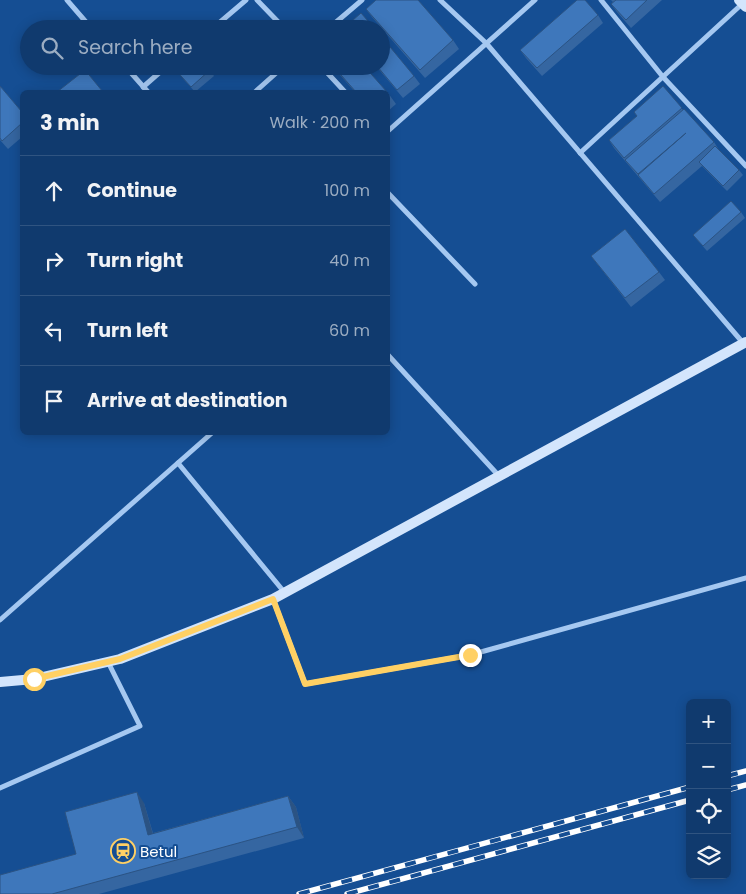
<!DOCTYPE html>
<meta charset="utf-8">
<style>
:root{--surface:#103a6e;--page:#1e4576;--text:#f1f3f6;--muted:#9cadc2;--line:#305481}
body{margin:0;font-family:Poppins,sans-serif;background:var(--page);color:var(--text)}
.controls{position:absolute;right:15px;bottom:15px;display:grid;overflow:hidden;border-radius:8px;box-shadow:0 2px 12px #0003}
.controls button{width:45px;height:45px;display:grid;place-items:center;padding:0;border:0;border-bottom:1px solid var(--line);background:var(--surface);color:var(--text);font:25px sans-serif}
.stop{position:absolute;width:15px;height:15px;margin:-11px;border:4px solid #ffd064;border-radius:50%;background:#fff}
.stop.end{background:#ffd064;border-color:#fff;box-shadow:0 1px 5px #0008}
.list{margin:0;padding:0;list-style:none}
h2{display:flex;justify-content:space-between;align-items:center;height:65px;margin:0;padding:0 20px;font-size:21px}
h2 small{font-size:16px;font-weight:400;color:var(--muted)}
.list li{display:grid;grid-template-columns:32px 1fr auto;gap:15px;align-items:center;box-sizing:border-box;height:70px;padding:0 20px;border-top:1px solid var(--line)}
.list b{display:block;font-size:19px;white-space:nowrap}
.list em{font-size:16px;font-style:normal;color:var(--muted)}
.icon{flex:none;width:28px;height:28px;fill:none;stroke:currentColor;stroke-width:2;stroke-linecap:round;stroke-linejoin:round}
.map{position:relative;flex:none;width:746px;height:894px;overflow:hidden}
.search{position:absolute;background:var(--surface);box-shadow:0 2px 12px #0003;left:20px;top:20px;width:370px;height:55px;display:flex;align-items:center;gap:12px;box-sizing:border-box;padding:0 18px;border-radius:28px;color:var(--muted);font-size:19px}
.panel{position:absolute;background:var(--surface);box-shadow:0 2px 12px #0003;left:20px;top:90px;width:370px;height:345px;border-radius:8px}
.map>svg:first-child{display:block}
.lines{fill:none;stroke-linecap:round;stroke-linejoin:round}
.minor{stroke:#a5c8f1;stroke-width:5}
.secondary{stroke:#d3e5fc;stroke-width:10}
.rail-casing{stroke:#fff;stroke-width:5.5}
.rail{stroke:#154e93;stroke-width:4;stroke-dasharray:11;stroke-linecap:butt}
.wall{fill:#3566a1}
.shaded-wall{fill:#2b5383}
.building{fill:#3e77bb;stroke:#2b5383}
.route{stroke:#ffd064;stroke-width:6}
.labels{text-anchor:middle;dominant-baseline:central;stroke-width:4;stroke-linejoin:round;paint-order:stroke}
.poi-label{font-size:15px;fill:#fff;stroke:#154e93;text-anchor:start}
</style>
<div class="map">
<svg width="746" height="894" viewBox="0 0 746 894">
<rect width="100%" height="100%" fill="#154e93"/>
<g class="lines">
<g class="minor">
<path d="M67,0L92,29"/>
<path d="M257,0L285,29"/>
<path d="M440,0L486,43L744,344"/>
<path d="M601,0L663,77L746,166"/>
<path d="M212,29L246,0"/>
<path d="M328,29L362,0"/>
<path d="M125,66L148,92"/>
<path d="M321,66L345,92"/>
<path d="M143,87L167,66"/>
<path d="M255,92L284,66"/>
<path d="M388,131L535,0"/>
<path d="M580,153L742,4"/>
<path d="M388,193L475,284"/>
<path d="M388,355L499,476"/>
<path d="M178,463L285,593"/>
<path d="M273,599L305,684L470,655L746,578"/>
<path d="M0,620L213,432"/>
<path d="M0,788L140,726L108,662"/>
</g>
<g class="secondary">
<path d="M739,0L746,7"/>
<path d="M0,682L34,679L120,659L273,599L746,342"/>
</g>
<defs>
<g id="rail">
<path d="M727,776L746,771"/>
<path d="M727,790L746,785"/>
<path d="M299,894L690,787"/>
<path d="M347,894L690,800"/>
</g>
</defs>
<use href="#rail" class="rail-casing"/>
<use href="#rail" class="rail"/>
</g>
<g class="wall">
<path d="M611,0H662L631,28L617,12L611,4L613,2Z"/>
<path d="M366,9L453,40L459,49L425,78L372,17Z"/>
<path d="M598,15L603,23L542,76L526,58L520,50Z"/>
<path d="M172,66L210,70L214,76L195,92Z"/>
<path d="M332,66H364L387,92H355Z"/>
<path d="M376,66H381L414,76L420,84L403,98Z"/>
<path d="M0,86L22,112V137L8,149L0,140Z"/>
<path d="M663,86L683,110L714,142L719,150L739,170L743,175L727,191L702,166L660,202L614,148L609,140L637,116L634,112Z"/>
<path d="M388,93L396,104L388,111Z"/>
<path d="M741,212L745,218L707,251L693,235Z"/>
<path d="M591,256L659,272L665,280L631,307Z"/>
<path d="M288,796L296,807L304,838L99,894H0L76,854L144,803L153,833Z"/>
</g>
<g class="shaded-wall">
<path d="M137,792L144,803L156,845L148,835Z"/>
<path d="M288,796L296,807L304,838L297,827Z"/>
</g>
<g class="building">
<path d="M376,0H418L453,40L420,70L366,9Z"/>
<path d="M577,0H585L598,15L537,68L520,50Z"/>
<path d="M616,0H647L626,20L611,4Z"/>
<path d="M361,13L375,29H345L344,28Z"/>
<path d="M381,36L414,76L397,90L377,66H381Z"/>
<path d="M172,66H206L210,70L191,87Z"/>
<path d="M333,66H364L387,92H356Z"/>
<path d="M85,70L103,92H57Z"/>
<path d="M0,86L22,112V123L2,141L0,138Z"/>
<path d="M663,86L682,108L624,158L609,140L637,116L634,112Z"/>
<path d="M684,109L714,142L654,194L638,175L686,133L638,174L625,160Z"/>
<path d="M715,146L739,170L723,186L699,162Z"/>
<path d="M731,201L741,212L703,246L693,235Z"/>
<path d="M625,229L659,272L625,298L591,256Z"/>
<path d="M137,792L148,835L288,796L297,827L52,894H0V875L76,854L65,812Z"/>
</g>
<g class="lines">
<path class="route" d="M34,679L120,659L273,599L305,684L470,655"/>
</g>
<defs>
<symbol id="station-ring" viewBox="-11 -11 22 22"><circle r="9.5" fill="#154e93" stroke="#ffd064" stroke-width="1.5"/><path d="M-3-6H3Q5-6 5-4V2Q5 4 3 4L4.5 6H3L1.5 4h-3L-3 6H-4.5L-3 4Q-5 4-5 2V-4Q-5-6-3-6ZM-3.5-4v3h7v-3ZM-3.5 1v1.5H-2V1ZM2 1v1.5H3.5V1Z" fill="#ffd064"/></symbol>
</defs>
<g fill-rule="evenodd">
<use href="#station-ring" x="109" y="837" width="28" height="28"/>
</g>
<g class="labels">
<g class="poi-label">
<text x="140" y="851">Betul</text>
</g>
</g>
</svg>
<div class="controls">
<button>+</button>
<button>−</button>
<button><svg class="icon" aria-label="locate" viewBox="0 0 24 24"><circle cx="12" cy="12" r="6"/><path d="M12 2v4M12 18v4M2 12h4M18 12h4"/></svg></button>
<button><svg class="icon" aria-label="layers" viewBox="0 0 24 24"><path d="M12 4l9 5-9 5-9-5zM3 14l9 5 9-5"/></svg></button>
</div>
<div class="stop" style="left:34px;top:679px"></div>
<div class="stop end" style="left:470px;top:655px"></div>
<div class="search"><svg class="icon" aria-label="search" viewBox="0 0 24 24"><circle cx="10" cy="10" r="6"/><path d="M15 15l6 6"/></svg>Search here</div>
<section class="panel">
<h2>3 min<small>Walk · 200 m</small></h2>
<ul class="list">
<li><svg class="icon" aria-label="ahead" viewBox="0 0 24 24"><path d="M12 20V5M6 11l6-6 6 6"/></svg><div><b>Continue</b></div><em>100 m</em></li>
<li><svg class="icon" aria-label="right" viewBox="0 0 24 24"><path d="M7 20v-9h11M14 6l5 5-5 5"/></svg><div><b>Turn right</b></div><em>40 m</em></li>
<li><svg class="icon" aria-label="left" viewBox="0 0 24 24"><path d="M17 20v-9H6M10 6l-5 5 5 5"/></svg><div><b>Turn left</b></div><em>60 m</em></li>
<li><svg class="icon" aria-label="arrive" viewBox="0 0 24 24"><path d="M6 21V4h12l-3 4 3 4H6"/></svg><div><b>Arrive at destination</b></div></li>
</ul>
</section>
</div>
